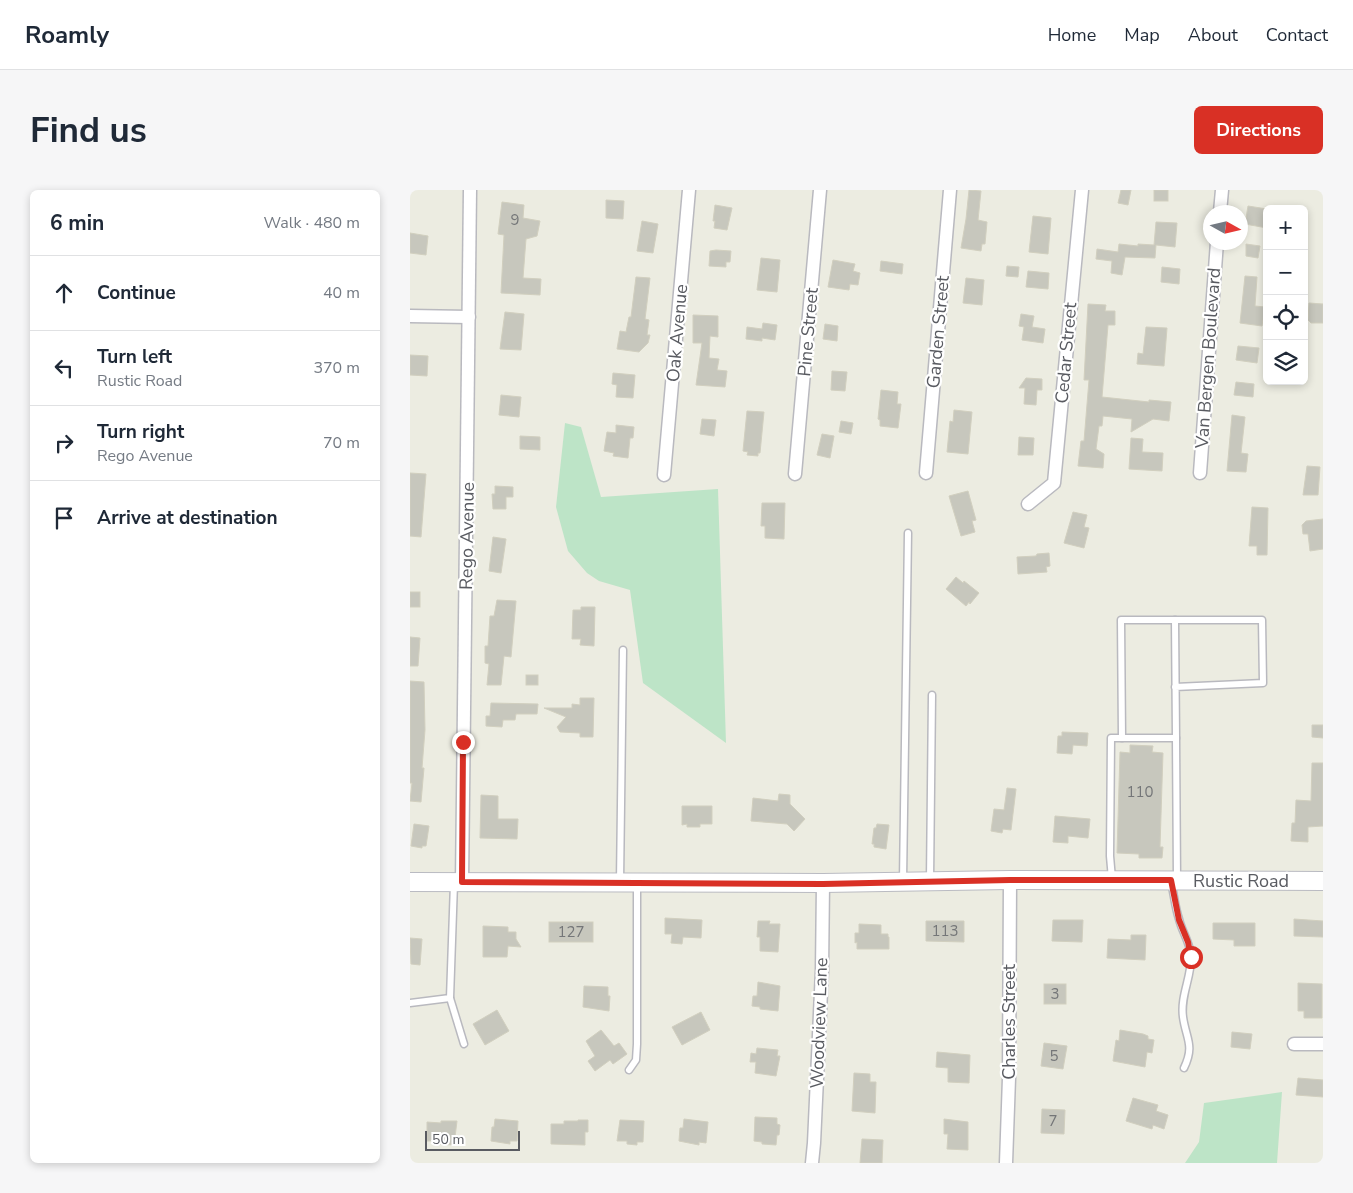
<!DOCTYPE html>
<meta charset="utf-8">
<style>
:root{--surface:#fff;--page:#f6f6f7;--text:#1f2937;--muted:#747a83;--line:#e0e1e3;--accent:#d93025}
body{margin:0;font-family:"Nunito Sans",sans-serif;background:var(--page);color:var(--text)}
.controls{position:absolute;right:15px;top:15px;display:grid;overflow:hidden;border-radius:8px;box-shadow:0 2px 8px #0003}
.controls button{width:45px;height:45px;display:grid;place-items:center;padding:0;border:0;border-bottom:1px solid var(--line);background:var(--surface);color:var(--text);font:25px sans-serif}
.compass{position:absolute;left:793px;top:15px;width:45px;height:45px;border-radius:50%;background:var(--surface);box-shadow:0 2px 8px #0003;rotate:98deg}
.scale{position:absolute;left:15px;bottom:12px;width:95px;box-sizing:border-box;padding-left:5px;border:2px solid #595b61;border-top:0;font-size:14px;line-height:18px;white-space:nowrap;color:#595b61;-webkit-text-stroke:4px #fff;paint-order:stroke}
.stop{position:absolute;width:15px;height:15px;margin:-11px;border:4px solid #d93025;border-radius:50%;background:#fff}
.stop.end{background:#d93025;border-color:#fff;box-shadow:0 1px 5px #0008}
.list{margin:0;padding:0;list-style:none}
h2{display:flex;justify-content:space-between;align-items:center;height:65px;margin:0;padding:0 20px;font-size:21px}
h2 small{font-size:16px;font-weight:400;color:var(--muted)}
.list li{display:grid;grid-template-columns:32px 1fr auto;gap:15px;align-items:center;box-sizing:border-box;height:75px;padding:0 20px;border-top:1px solid var(--line)}
.list b{display:block;font-size:19px;white-space:nowrap}
.list p{margin:0;font-size:16px;white-space:nowrap;color:var(--muted)}
.list em{font-size:16px;font-style:normal;color:var(--muted)}
.icon{flex:none;width:28px;height:28px;fill:none;stroke:currentColor;stroke-width:2;stroke-linecap:round;stroke-linejoin:round}
.map{position:relative;flex:none;width:913px;height:973px;overflow:hidden;border-radius:8px}
header{display:flex;align-items:center;gap:30px;box-sizing:border-box;height:70px;padding:0 25px;background:var(--surface);border-bottom:1px solid var(--line)}
header strong{font-size:24px}
nav{display:flex;gap:28px;margin-inline-start:auto;font-size:18px}
.intro{display:flex;align-items:center;justify-content:space-between;box-sizing:border-box;height:120px;padding:0 30px}
h1{margin:0;font-size:35px}
.button{padding:12px 22px;border-radius:8px;background:var(--accent);color:#fff;font-size:18px;font-weight:700}
main{display:flex;gap:30px;padding:0 30px}
aside{flex:1;background:var(--surface);border-radius:8px;box-shadow:0 2px 8px #0003}
.map>svg:first-child{display:block}
.green{fill:#bde4c7}
.building{fill:#c7c7bd;stroke:#d1cfbf}
.lines{fill:none;stroke-linecap:round;stroke-linejoin:round}
.lane-casing{stroke:#b9b9bf;stroke-width:9}
.street-casing{stroke:#b9b9bf;stroke-width:15}
.secondary-casing{stroke:#babbc2;stroke-width:20}
.lane{stroke:#fff;stroke-width:6}
.street{stroke:#fff;stroke-width:12}
.secondary{stroke:#fff;stroke-width:18}
.route{stroke:#d93025;stroke-width:6}
.labels{text-anchor:middle;dominant-baseline:central;stroke-width:4.5;stroke-linejoin:round;paint-order:stroke}
.number-label{font-size:15px;fill:#747678}
.street-label{font-size:18px;fill:#595b61;stroke:#fff}
</style>
<header>
<strong>Roamly</strong>
<nav><a>Home</a><a>Map</a><a>About</a><a>Contact</a></nav>
</header>
<div class="intro"><h1>Find us</h1><a class="button">Directions</a></div>
<main>
<aside>
<h2>6 min<small>Walk · 480 m</small></h2>
<ul class="list">
<li><svg class="icon" aria-label="ahead" viewBox="0 0 24 24"><path d="M12 20V5M6 11l6-6 6 6"/></svg><div><b>Continue</b></div><em>40 m</em></li>
<li><svg class="icon" aria-label="left" viewBox="0 0 24 24"><path d="M17 20v-9H6M10 6l-5 5 5 5"/></svg><div><b>Turn left</b><p>Rustic Road</p></div><em>370 m</em></li>
<li><svg class="icon" aria-label="right" viewBox="0 0 24 24"><path d="M7 20v-9h11M14 6l5 5-5 5"/></svg><div><b>Turn right</b><p>Rego Avenue</p></div><em>70 m</em></li>
<li><svg class="icon" aria-label="arrive" viewBox="0 0 24 24"><path d="M6 21V4h12l-3 4 3 4H6"/></svg><div><b>Arrive at destination</b></div></li>
</ul>
</aside>
<div class="map">
<svg width="913" height="973" viewBox="0 0 913 973">
<rect width="100%" height="100%" fill="#ecece1"/>
<g class="green">
<path d="M155,233L171,237L191,307L308,299L316,553L233,493L220,400L189,391L177,383L158,361L146,317Z"/>
<path d="M872,902L867,973H775L789,952L794,913Z"/>
</g>
<g class="building">
<path d="M559,0L571,1L568,30L577,32L575,54H572L571,61L551,58L556,29Z"/>
<path d="M711,0H721L718,15L708,13Z"/>
<rect x="744" y="0" width="14" height="11"/>
<path d="M196,10L214,11L213,29L196,28Z"/>
<path d="M92,12L114,15L113,28L130,31L127,46L116,49L113,88L131,89L130,105L91,103L94,45L88,44Z"/>
<path d="M305,15L322,18L317,40L304,38L305,31H303Z"/>
<path d="M838,16L857,19V38L835,34Z"/>
<path d="M623,26L641,28L638,64L619,62Z"/>
<path d="M232,31L248,34L243,63L227,61Z"/>
<path d="M746,32L767,33L765,57L746,55L745,68L715,67L712,85L701,83L702,71L686,69L687,59L708,62L709,54L728,56V54L744,55Z"/>
<path d="M0,43L18,46L16,65L0,63Z"/>
<path d="M836,54L850,56L848,68L836,66Z"/>
<path d="M306,60L321,61L320,72H316V77L299,76L300,61Z"/>
<path d="M351,68L370,70L367,102L347,100Z"/>
<path d="M423,70L445,74L443,81L450,83L448,95L440,94L439,100L418,97Z"/>
<path d="M471,71L493,74L492,84L470,81Z"/>
<path d="M597,76L609,77L608,87L596,86Z"/>
<path d="M752,77L770,79L769,94L751,92Z"/>
<path d="M618,81L639,83L638,99L616,97Z"/>
<path d="M835,86L847,87L845,116L855,117L852,136L830,133Z"/>
<path d="M226,87L240,88L235,129L239,130L237,145H240L238,153L229,162L207,159L210,141L216,142L219,127H221Z"/>
<path d="M556,88L574,90L572,115L553,113Z"/>
<path d="M899,113L913,114V133H901L898,130Z"/>
<path d="M678,114L696,115L695,121H705V135H698L692,207L739,212V210L761,212L759,231L743,229L721,242L722,229L693,226L692,236H689L686,259L694,264L693,278L668,276L671,251H674L679,190H674Z"/>
<path d="M95,122L114,124L111,160L90,159Z"/>
<path d="M611,124L624,126L622,137L635,139L633,153L612,150L614,137L609,136Z"/>
<path d="M283,125L308,126V147L300,146L299,168L309,169L307,180L317,181L315,197L286,195L292,153H283Z"/>
<path d="M353,133L367,135L365,150L352,148V151L336,149L337,137L352,139Z"/>
<path d="M415,134L428,136L427,151L413,149Z"/>
<path d="M736,137L757,138L754,176L727,174L728,163L733,164Z"/>
<path d="M828,156L849,158L847,173L826,170Z"/>
<path d="M0,165L18,166L17,186L0,185Z"/>
<path d="M422,181L437,182L435,201L421,200Z"/>
<path d="M203,183L225,185L223,208L206,207L207,195L202,194Z"/>
<path d="M616,188L632,189V200H627L626,215L614,214L615,198H609Z"/>
<path d="M826,192L844,194L843,207L824,205Z"/>
<path d="M471,200L488,202L487,214H491L488,238L470,236V230L468,229Z"/>
<path d="M91,205L111,207L109,227L89,225Z"/>
<path d="M544,220L562,222L558,264L537,262L540,231L543,232Z"/>
<path d="M337,221L354,222L350,263H348V266L337,265L338,262L333,261Z"/>
<path d="M822,225L835,227L831,263L838,264L836,282L817,281Z"/>
<path d="M292,229L306,230L304,246L290,244Z"/>
<path d="M431,231L443,233L441,244L429,242Z"/>
<path d="M206,235L224,237L223,248H220L218,268L203,266L204,263L194,261L197,242L206,243Z"/>
<path d="M412,244L424,246L420,268L407,265Z"/>
<path d="M110,246L130,247V260L110,259Z"/>
<path d="M609,247L624,248L623,265H608Z"/>
<path d="M721,248L733,249L732,262L753,263L752,281L719,279Z"/>
<path d="M897,276L910,277L908,305H893Z"/>
<path d="M0,283L16,284L11,347L0,346Z"/>
<path d="M85,296L103,297V307H96V319H83L82,304H85Z"/>
<path d="M558,301L566,330L562,331L565,342L551,346L539,306Z"/>
<path d="M352,313H375L374,349L355,348V336H351Z"/>
<path d="M842,317L858,318L857,365H847V356H839Z"/>
<path d="M663,322L677,325L674,337L679,338L674,358L654,353Z"/>
<path d="M913,329V359L900,361L898,344H893L892,335L896,331Z"/>
<path d="M83,347L96,349L91,383L79,381Z"/>
<path d="M639,363L640,376L636,377L637,382L608,384L607,367L626,366L627,364Z"/>
<path d="M546,387L553,393L554,391L569,403L560,414L559,412L556,416L536,399Z"/>
<rect x="0" y="402" width="10" height="15"/>
<path d="M87,410L106,411L101,467L94,466L91,495H77L79,474L75,473V456H78L80,426H84Z"/>
<path d="M171,417H185L184,456L170,455L171,449H162L163,420H171Z"/>
<path d="M0,447L10,448L8,476H0Z"/>
<rect x="116" y="485" width="12" height="10"/>
<path d="M0,491L14,492L15,540L12,578H14L11,612L0,611L2,593H0Z"/>
<path d="M170,508H184L183,547H170V543L150,542L147,537L156,527L134,518H162V514L170,515Z"/>
<path d="M81,513L128,514L127,524H106L105,530H93L92,537L76,536V526H80Z"/>
<path d="M902,535H913V548L902,547Z"/>
<path d="M652,542L678,543L677,556L663,555L662,564L647,563L648,546H652Z"/>
<path d="M720,555L743,556L742,562L753,563L750,657H753L752,668H729V664L707,663L710,562L720,563Z"/>
<path d="M902,573H913V636L898,637V652L881,651L882,633H885L886,610L901,611Z"/>
<path d="M597,598L606,599L601,640L593,639L592,643L581,641L584,619L594,620Z"/>
<path d="M369,604L380,605V614L395,629L384,641L377,634L341,631L343,608L368,611Z"/>
<path d="M71,605L88,606V629H108L107,649L70,648Z"/>
<path d="M272,616H302V634H290V637H277V634L272,635Z"/>
<path d="M645,626L680,629L678,648L658,646V653L643,652Z"/>
<path d="M4,634L19,636L16,656H12V658L1,656Z"/>
<path d="M467,634L479,635L476,659L464,657V654H462L464,638H466Z"/>
<path d="M255,728L292,730L291,748L273,747L272,754L261,753L262,744H255Z"/>
<path d="M884,729L913,731V747L884,746Z"/>
<path d="M643,730H673L672,752L642,751Z"/>
<path d="M348,731H360L359,734H370L368,762L350,761V747H347Z"/>
<path d="M516,731H554V752L516,751Z"/>
<rect x="139" y="732" width="44" height="20"/>
<path d="M803,733H845V756H824V750L803,749Z"/>
<path d="M449,734L471,735V744H478V747H479V759H447V752L445,753V743H449Z"/>
<path d="M73,736L98,737V742H106V749L111,757L98,756L97,767H73Z"/>
<path d="M721,745H736L735,770L697,768L698,749L721,750Z"/>
<path d="M0,748L12,749L10,775L1,774Z"/>
<path d="M348,792L370,796L368,821L350,819V817L342,816L343,806H347Z"/>
<path d="M888,793L912,794V828H894V821H888Z"/>
<rect x="634" y="794" width="22" height="20"/>
<path d="M174,796L198,797V806H200L199,821L173,817Z"/>
<path d="M87,820L99,841L75,855L63,834Z"/>
<path d="M291,822L300,840L272,855L262,837Z"/>
<path d="M191,840L204,856L209,853L217,864L203,874L200,870L185,881L178,871L185,866L176,851Z"/>
<path d="M710,840L733,844L738,846V849L744,850L742,863L737,862L735,877L703,871L706,850L709,851Z"/>
<path d="M822,842L842,844L840,859L821,857Z"/>
<path d="M634,853L657,856L653,879L631,876Z"/>
<path d="M347,858L368,860L367,866H370L366,886L345,883L346,872H340L341,863L346,864Z"/>
<path d="M527,862L560,865L559,893L538,892V878L526,877Z"/>
<path d="M444,883L460,884V892H466L465,923L442,921Z"/>
<path d="M888,888L913,890V907L886,905Z"/>
<path d="M723,908L748,915L746,921L758,925L754,939L743,935L742,939L716,931Z"/>
<path d="M632,919L655,920L654,944L631,943Z"/>
<path d="M345,927L367,928V934L370,935L369,945H367L366,955L352,954V952L344,951Z"/>
<path d="M85,929L108,931L107,951H100V954L81,951L82,937H84Z"/>
<path d="M274,929L298,932L296,953L289,952V955L269,951L270,938H273Z"/>
<path d="M534,929L558,932V960L537,959L538,944H534Z"/>
<path d="M168,930H178V942H175V955L141,954V934H154V931H168Z"/>
<path d="M210,930L234,931L233,952H227V955L217,954V951H207Z"/>
<path d="M31,931H47L44,955L26,954L27,951H17V932L31,933Z"/>
<path d="M452,949L473,950L472,973H450Z"/>
</g>
<g class="lines">
<defs>
<g id="lane">
<path d="M765,497L853,493L852,430H765L766,548"/>
<path d="M712,548L711,430H765"/>
<path d="M702,689L700,666L701,548H766L767,690"/>
<path d="M520,690L522,505"/>
<path d="M493,691L498,343"/>
<path d="M210,692L213,460"/>
<path d="M761,692C764,704 765,717 769,729C772,742 780,752 781,766C782,786 770,806 773,827C776,849 785,855 774,878"/>
<path d="M40,808L54,854"/>
<path d="M0,813L40,808L44,693"/>
<path d="M219,880L226,870L227,854V694"/>
</g>
<g id="street">
<path d="M810,22L812,0"/>
<path d="M0,126L59,127"/>
<path d="M516,283L540,0"/>
<path d="M790,283L807,52"/>
<path d="M385,284L410,0"/>
<path d="M254,285L279,0"/>
<path d="M618,314L644,293L672,0"/>
<path d="M52,692L60,0"/>
<path d="M884,854H913"/>
<path d="M402,973L404,953L412,780L413,693"/>
<path d="M596,973L599,888L600,690"/>
</g>
<path id="secondary" d="M0,692L413,693L600,690L913,691"/>
</defs>
<use href="#lane" class="lane-casing"/>
<use href="#street" class="street-casing"/>
<use href="#secondary" class="secondary-casing"/>
<use href="#lane" class="lane"/>
<use href="#street" class="street"/>
<use href="#secondary" class="secondary"/>
</g>
<g class="lines">
<path class="route" d="M53,552L52,692L413,694L600,690H761L769,730L778,752L781,767"/>
</g>
<g class="labels">
<g class="number-label">
<text x="105" y="30">9</text>
<text x="730" y="602">110</text>
<text x="535" y="741">113</text>
<text x="161" y="742">127</text>
<text x="645" y="804">3</text>
<text x="644" y="866">5</text>
<text x="643" y="931">7</text>
</g>
<g class="street-label">
<text transform="translate(398 142) rotate(-85)">Pine Street</text>
<text transform="translate(528 142) rotate(-85)">Garden Street</text>
<text transform="translate(267 143) rotate(-85)">Oak Avenue</text>
<text transform="translate(656 163) rotate(-85)">Cedar Street</text>
<text transform="translate(798 168) rotate(-86)">Van Bergen Boulevard</text>
<text transform="translate(57 346) rotate(-89)">Rego Avenue</text>
<text x="831" y="691">Rustic Road</text>
<text transform="translate(599 832) rotate(-90)">Charles Street</text>
<text transform="translate(409 833) rotate(-88)">Woodview Lane</text>
</g>
</g>
</svg>
<div class="controls">
<button>+</button>
<button>−</button>
<button><svg class="icon" aria-label="locate" viewBox="0 0 24 24"><circle cx="12" cy="12" r="6"/><path d="M12 2v4M12 18v4M2 12h4M18 12h4"/></svg></button>
<button><svg class="icon" aria-label="layers" viewBox="0 0 24 24"><path d="M12 4l9 5-9 5-9-5zM3 14l9 5 9-5"/></svg></button>
</div>
<svg class="compass" viewBox="-18 -18 36 36"><path d="M0-13l5 13h-10z" fill="#e53935"/><path d="M0 13l5-13h-10z" fill="#747a83"/></svg>
<div class="scale">50 m</div>
<div class="stop" style="left:781px;top:767px"></div>
<div class="stop end" style="left:53px;top:552px"></div>
</div>
</main>
